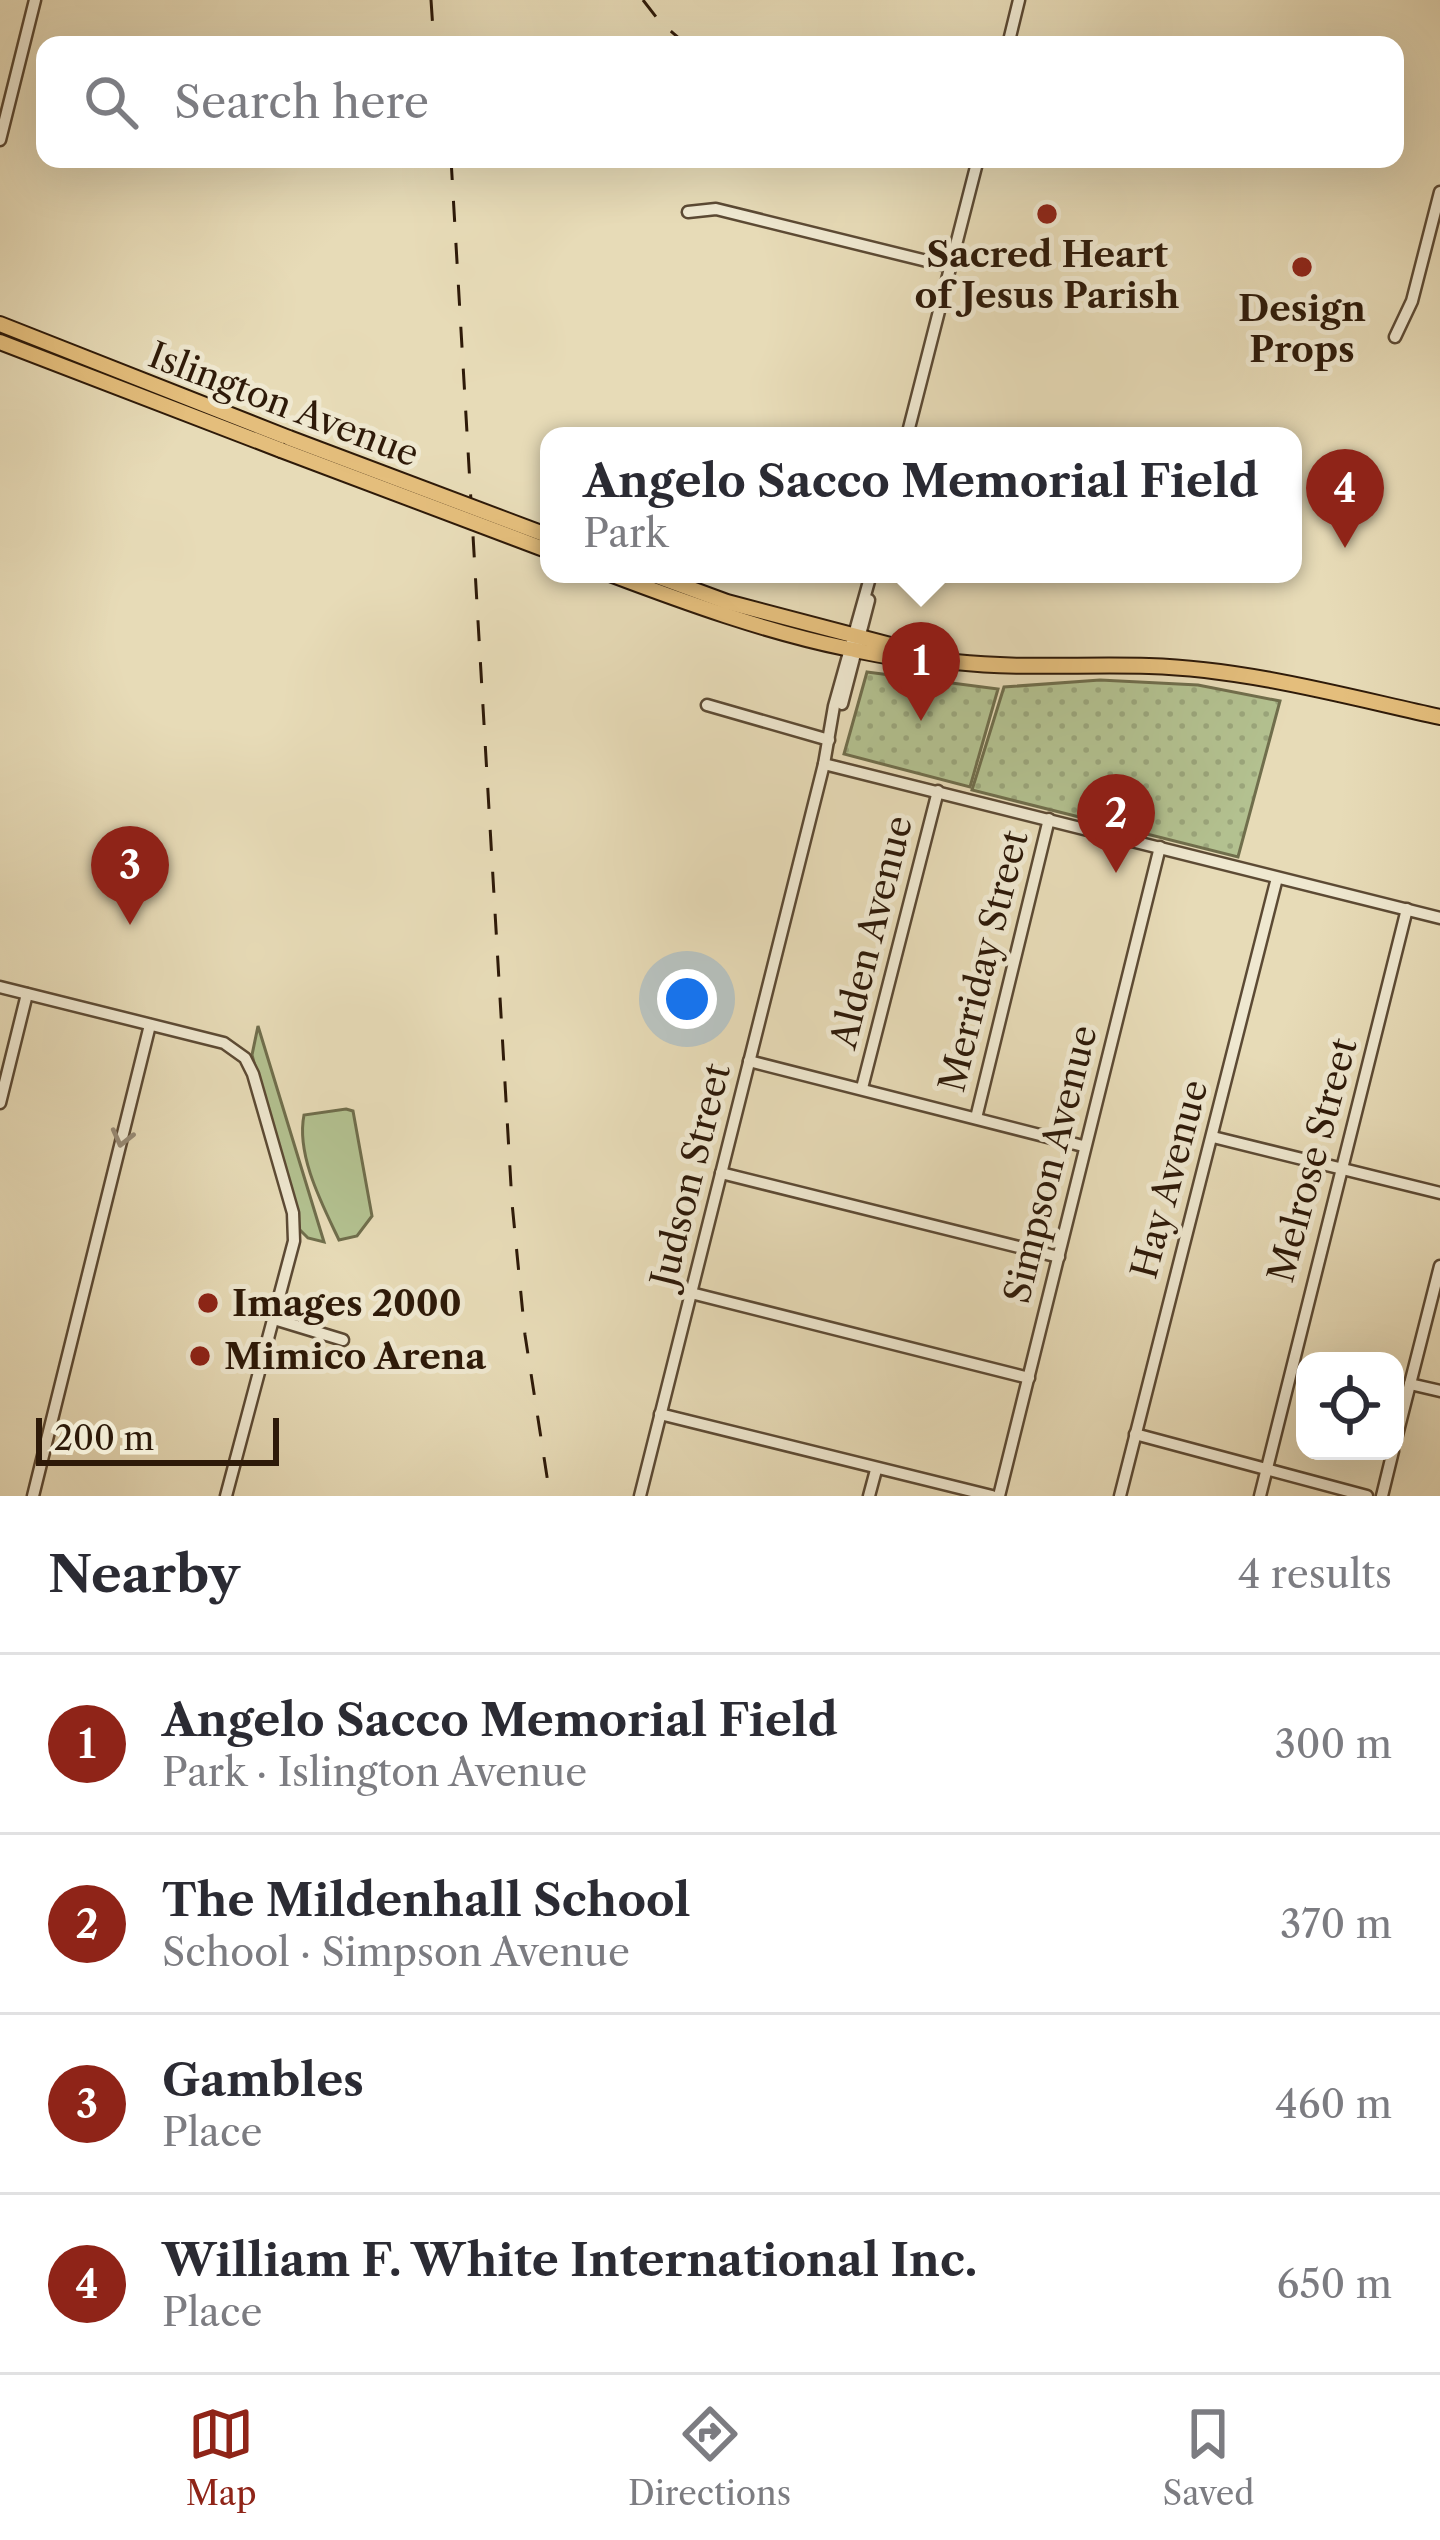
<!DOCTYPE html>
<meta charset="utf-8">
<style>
:root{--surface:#fff;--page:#f2f2f3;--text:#2b2b33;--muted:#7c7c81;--line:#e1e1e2;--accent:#8f2418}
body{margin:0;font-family:"Libre Caslon Text",serif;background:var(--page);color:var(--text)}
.controls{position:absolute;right:36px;bottom:36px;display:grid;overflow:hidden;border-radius:24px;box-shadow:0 12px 48px #0002}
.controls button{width:108px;height:108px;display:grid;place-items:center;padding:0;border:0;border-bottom:3px solid var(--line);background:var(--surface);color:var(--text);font:60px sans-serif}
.scale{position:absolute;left:36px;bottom:30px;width:243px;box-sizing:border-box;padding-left:12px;border:6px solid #2e1a09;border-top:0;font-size:33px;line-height:42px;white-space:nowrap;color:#2e1a09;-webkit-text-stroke:9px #efe8d0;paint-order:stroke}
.you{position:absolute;left:687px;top:999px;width:42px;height:42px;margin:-30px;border:9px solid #fff;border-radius:50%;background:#1a73e8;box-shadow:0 0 0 18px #1a73e833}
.badge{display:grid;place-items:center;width:78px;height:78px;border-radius:50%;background:var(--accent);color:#fff;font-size:39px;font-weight:700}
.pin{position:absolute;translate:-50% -99px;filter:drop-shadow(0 3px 6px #0008)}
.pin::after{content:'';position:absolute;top:63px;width:42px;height:36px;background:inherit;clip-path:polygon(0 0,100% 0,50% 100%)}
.popup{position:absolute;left:540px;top:427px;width:762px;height:156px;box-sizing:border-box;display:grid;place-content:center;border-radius:24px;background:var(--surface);filter:drop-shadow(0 3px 9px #0005);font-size:39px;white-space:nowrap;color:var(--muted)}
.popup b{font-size:45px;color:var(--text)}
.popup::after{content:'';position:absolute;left:50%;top:100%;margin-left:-24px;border:24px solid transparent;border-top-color:var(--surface)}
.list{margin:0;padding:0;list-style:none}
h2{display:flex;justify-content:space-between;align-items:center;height:156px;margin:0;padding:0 48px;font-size:51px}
h2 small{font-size:39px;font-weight:400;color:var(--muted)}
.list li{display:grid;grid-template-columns:78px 1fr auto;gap:36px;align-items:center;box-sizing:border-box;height:180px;padding:0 48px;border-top:3px solid var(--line)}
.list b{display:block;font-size:45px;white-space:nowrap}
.list p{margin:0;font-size:39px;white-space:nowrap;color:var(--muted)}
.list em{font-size:39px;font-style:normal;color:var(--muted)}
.icon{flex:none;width:66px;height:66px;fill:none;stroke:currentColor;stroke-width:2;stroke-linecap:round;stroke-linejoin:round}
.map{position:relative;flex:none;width:1440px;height:1496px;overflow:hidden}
.search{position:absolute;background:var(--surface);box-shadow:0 12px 48px #0002;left:36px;right:36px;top:36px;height:132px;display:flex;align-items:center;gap:30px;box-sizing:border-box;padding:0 42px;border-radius:24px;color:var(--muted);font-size:45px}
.sheet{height:876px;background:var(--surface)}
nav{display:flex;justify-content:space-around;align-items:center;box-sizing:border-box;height:168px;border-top:3px solid var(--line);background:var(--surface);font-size:33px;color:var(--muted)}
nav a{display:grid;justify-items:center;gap:6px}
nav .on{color:var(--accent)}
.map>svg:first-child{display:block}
.grass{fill:#b3c190;stroke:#706e4c;stroke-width:3}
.park{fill:url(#park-dots);stroke:#706e4c;stroke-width:3}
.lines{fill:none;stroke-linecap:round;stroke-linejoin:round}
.minor-casing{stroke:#5c4a34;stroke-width:15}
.major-casing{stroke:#2e1a09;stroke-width:18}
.minor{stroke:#efe8d0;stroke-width:10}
.major{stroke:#e4be7c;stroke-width:14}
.rail{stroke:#2e1a09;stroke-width:3;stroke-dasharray:21 21;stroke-linecap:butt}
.major-bridge-casing{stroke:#2e1a09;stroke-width:18;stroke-linecap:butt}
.major-bridge{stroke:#e4be7c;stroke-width:14}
.oneway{stroke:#988b76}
.poi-dot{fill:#8f2418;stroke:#efe8d0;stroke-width:4.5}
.labels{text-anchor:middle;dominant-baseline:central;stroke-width:10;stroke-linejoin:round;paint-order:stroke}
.poi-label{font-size:36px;font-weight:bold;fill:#2e1a09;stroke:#efe8d0}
.street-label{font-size:36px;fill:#2e1a09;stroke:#efe8d0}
</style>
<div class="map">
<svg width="1440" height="1496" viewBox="0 0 1440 1496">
<defs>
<pattern id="park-dots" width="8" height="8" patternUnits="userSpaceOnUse" patternTransform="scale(3)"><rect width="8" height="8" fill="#b3c190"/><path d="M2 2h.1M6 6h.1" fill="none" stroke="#9aa57b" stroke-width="1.8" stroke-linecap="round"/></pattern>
</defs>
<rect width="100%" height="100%" fill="#e7dbb7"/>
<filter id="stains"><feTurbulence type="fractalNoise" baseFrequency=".00167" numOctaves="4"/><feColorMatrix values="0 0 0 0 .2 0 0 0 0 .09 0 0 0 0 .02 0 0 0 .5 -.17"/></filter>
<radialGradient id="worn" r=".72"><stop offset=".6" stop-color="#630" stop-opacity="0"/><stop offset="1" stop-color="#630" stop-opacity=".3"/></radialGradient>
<g class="grass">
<path d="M258,1026L324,1242L308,1238L299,1229L252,1055Z"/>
<path d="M346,1109L353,1111L372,1216L357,1236L339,1240C322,1204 296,1155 304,1115Z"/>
</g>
<g class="park">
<path d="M867,672L998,689L970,787L844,754Z"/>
<path d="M1100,680L1198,685L1280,701L1238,857L972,790L1004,687Z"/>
</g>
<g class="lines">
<defs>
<g id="minor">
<path d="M1008,45L1019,0"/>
<path d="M0,140L35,0"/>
<path d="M688,212L716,209L951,267"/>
<path d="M1395,337L1412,301L1440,192"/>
<path d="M907,436L978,159"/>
<path d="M842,704L869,600"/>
<path d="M707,705L829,740"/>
<path d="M824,764L1440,918"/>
<path d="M0,987L224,1043L245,1058L253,1074L293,1213L294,1241L226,1496"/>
<path d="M749,1061L1083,1146"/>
<path d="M862,1088L938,791"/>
<path d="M0,1103L27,994"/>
<path d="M976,1118L1049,819"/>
<path d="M1213,1137L1440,1193"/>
<path d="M721,1173L1059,1257"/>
<path d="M691,1293L1029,1378"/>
<path d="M274,1319L343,1340"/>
<path d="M1410,1384L1440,1391"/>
<path d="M660,1414L992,1496"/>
<path d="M1135,1434L1367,1496"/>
<path d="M1395,1443L1440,1266"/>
<path d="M33,1496L150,1025"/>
<path d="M640,1496L824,764L834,706L871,574"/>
<path d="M869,1496L876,1470"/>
<path d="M999,1496L1160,847"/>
<path d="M1120,1496L1277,878"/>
<path d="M1260,1496L1407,909"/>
<path d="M1382,1496L1393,1451"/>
</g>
<g id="major">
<path d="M0,324L289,438"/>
<path d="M0,342L281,450"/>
<path d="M610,574C687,603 764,631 845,648C875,654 900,660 930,660"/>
<path d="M651,574L727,602L955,662C1020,669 1084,664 1149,666C1247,669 1344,696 1440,717"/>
</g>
</defs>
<use href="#minor" class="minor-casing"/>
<use href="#major" class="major-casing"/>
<use href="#minor" class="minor"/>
<use href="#major" class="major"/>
<g class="rail">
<path d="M431,0L434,45"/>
<path d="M643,0L660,22L687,45"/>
<path d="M451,159L512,1203L525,1335L550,1496"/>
</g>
<defs>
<g id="major-bridge">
<path d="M289,438L549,536"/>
<path d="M281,450L549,551"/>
</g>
</defs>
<use href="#major-bridge" class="major-bridge-casing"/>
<use href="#major-bridge" class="major-bridge"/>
</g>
<defs><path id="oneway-chevron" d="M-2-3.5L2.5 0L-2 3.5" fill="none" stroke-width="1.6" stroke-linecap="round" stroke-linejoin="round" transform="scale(3)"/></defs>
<use class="oneway" href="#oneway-chevron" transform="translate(122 1138) rotate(104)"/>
<g class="poi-dot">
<circle cx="1047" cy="214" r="12"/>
<circle cx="1302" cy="267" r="12"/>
<circle cx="208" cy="1303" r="12"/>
<circle cx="200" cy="1356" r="12"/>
</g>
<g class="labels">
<g class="poi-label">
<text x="1047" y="254">Sacred Heart<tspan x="1047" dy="41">of Jesus Parish</tspan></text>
<text x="1302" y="308">Design<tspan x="1302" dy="41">Props</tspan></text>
<text x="232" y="1303" text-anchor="start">Images 2000</text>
<text x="224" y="1356" text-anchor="start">Mimico Arena</text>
</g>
<g class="street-label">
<text transform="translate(284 404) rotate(21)">Islington Avenue</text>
<text transform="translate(871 932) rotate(-76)">Alden Avenue</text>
<text transform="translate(983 961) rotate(-76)">Merriday Street</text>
<text transform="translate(1312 1160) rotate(-75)">Melrose Street</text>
<text transform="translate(1050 1164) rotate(-76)">Simpson Avenue</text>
<text transform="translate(690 1175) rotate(-76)">Judson Street</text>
<text transform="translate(1169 1179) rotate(-75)">Hay Avenue</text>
</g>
</g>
<rect width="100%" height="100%" filter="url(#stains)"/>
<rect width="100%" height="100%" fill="url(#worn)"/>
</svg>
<div class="controls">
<button><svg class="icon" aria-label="locate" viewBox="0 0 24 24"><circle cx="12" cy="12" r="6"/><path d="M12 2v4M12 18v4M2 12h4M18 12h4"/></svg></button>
</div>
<div class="scale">200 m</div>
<div class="you"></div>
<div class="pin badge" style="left:921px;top:721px">1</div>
<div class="popup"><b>Angelo Sacco Memorial Field</b>Park</div>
<div class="pin badge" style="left:1116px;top:873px">2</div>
<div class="pin badge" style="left:130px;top:925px">3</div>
<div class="pin badge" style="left:1345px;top:548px">4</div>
<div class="search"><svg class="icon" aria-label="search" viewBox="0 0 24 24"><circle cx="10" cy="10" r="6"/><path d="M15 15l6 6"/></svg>Search here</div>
</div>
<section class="sheet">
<h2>Nearby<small>4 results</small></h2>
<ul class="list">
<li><span class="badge">1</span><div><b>Angelo Sacco Memorial Field</b><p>Park · Islington Avenue</p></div><em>300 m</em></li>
<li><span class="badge">2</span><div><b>The Mildenhall School</b><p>School · Simpson Avenue</p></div><em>370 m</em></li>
<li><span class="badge">3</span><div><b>Gambles</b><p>Place</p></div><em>460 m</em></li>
<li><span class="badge">4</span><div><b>William F. White International Inc.</b><p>Place</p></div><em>650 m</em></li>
</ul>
</section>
<nav>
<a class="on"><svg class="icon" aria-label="map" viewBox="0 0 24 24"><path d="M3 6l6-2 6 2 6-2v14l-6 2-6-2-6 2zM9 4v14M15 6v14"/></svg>Map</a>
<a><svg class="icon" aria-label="directions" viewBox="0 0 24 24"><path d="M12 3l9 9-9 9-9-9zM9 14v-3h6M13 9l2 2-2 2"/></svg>Directions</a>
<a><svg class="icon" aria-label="saved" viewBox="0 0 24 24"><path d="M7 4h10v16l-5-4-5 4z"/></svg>Saved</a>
</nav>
